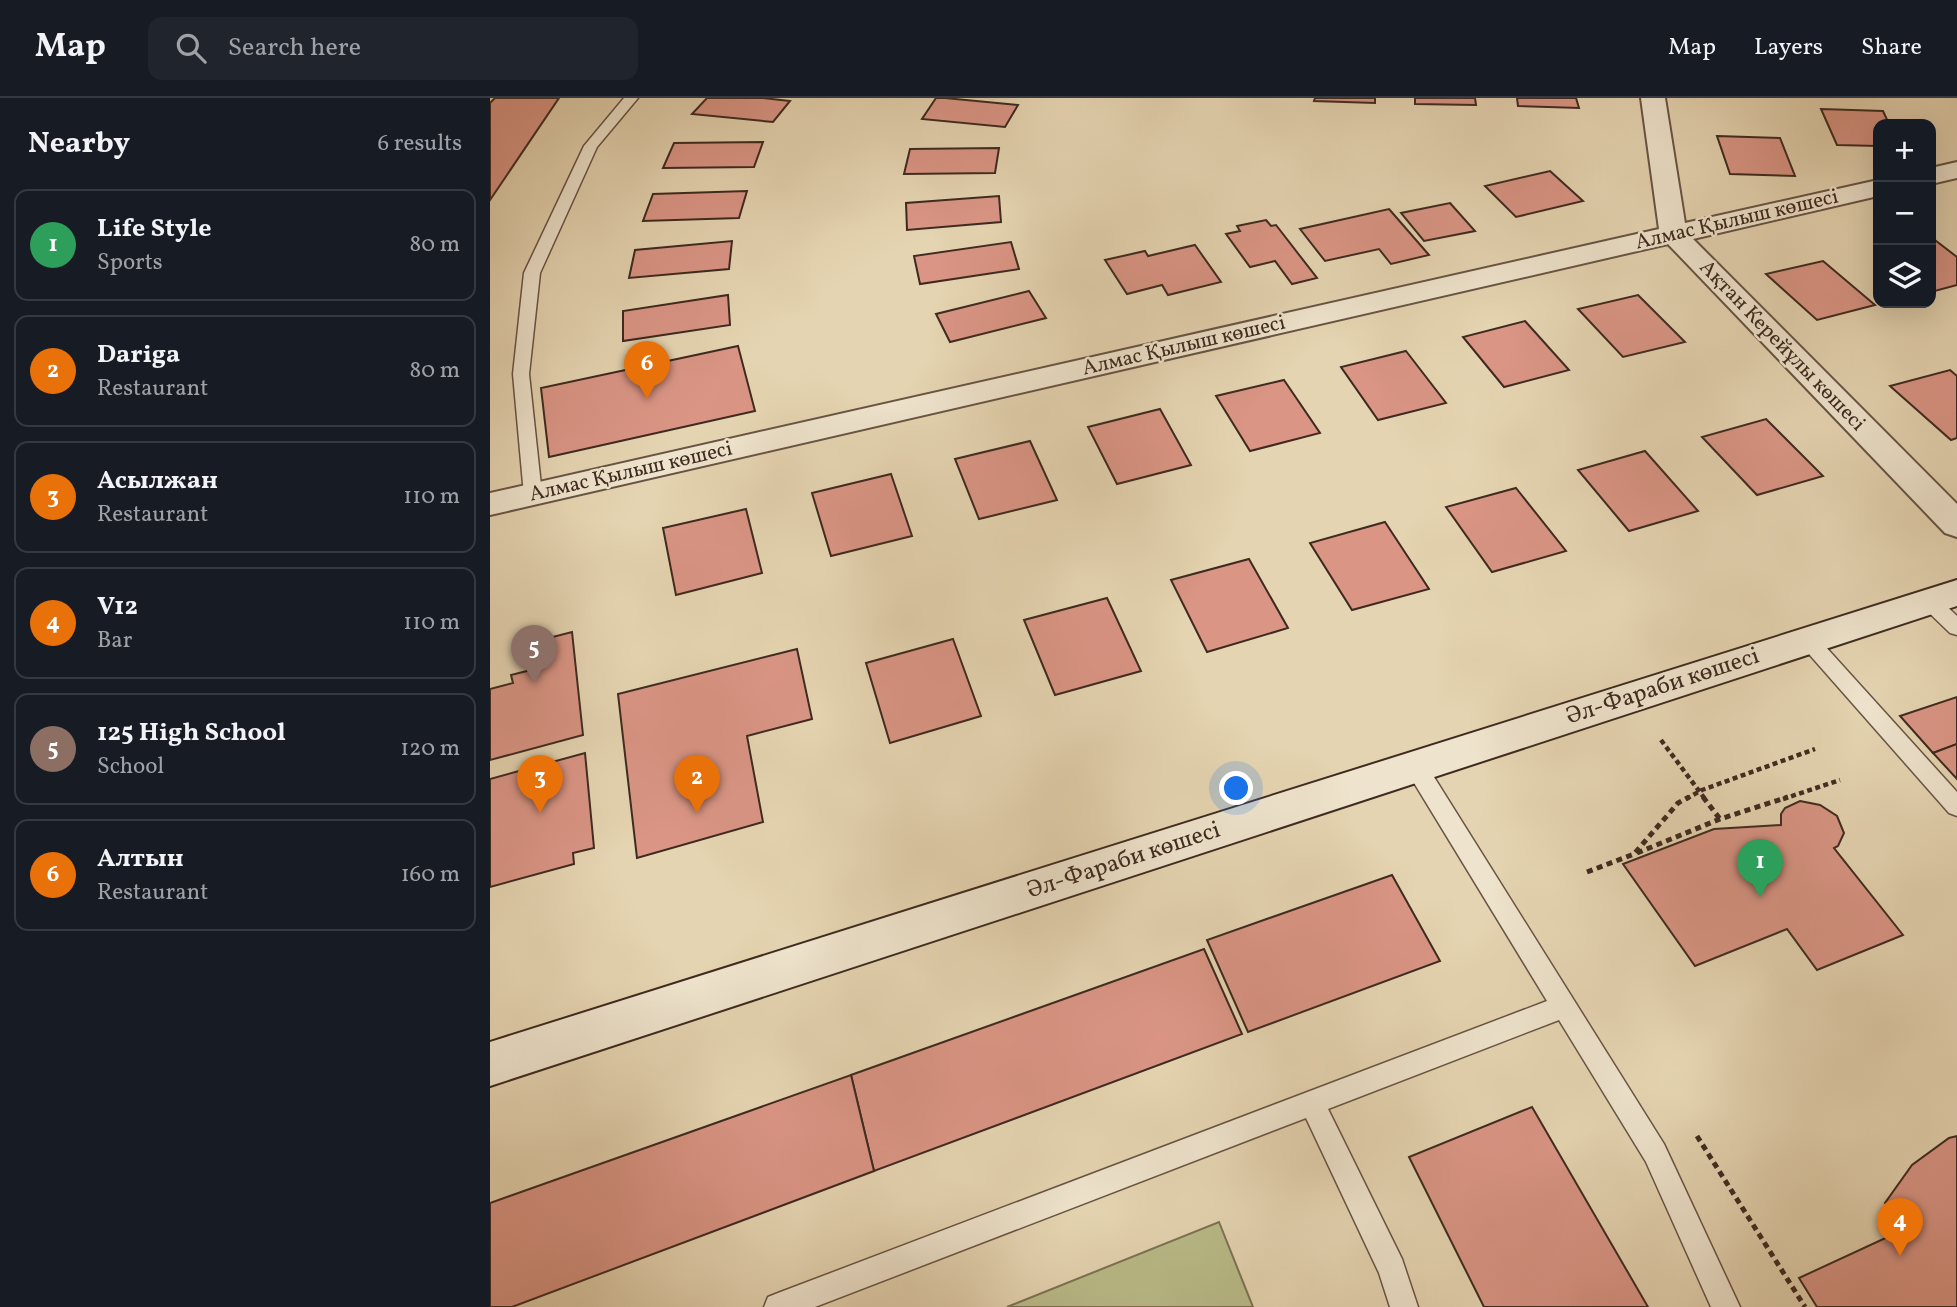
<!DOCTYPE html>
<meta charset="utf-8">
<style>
:root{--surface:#171b24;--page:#20242c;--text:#f1f3f6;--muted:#9ea1a6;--line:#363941;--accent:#0f766e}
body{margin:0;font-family:Vollkorn,serif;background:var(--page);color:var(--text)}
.controls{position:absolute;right:21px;top:21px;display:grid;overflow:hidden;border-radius:14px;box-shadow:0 7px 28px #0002}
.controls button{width:63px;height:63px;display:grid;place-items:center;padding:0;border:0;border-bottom:2px solid var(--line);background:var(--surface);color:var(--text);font:35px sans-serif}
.you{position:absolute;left:747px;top:691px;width:24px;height:24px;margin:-18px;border:5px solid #fff;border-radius:50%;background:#1a73e8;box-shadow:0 0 0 10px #1a73e833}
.badge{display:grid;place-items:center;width:46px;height:46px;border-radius:50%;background:var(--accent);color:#fff;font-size:23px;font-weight:700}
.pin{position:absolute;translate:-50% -58px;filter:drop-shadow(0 2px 4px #0008)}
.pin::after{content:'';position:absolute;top:37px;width:24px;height:21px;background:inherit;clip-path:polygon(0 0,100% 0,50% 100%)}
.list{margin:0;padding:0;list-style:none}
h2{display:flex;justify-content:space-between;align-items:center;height:91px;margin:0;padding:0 28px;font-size:30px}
h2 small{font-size:23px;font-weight:400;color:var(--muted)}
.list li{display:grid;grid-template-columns:46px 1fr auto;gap:21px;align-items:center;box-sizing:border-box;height:112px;margin:0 14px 14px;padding:0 14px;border:2px solid var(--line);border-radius:14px}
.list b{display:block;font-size:26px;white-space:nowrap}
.list p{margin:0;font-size:23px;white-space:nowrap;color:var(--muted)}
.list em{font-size:23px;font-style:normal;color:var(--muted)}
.icon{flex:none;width:38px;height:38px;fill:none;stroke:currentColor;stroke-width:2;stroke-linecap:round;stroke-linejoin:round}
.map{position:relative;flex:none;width:1467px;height:1209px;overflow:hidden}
header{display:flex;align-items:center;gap:42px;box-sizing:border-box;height:98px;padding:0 35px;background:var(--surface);border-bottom:2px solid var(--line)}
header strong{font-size:33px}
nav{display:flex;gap:38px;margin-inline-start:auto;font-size:24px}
.search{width:490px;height:63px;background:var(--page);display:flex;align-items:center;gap:18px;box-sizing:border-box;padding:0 24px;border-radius:14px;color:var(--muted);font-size:26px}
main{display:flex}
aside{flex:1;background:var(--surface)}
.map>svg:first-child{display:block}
.green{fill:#b9bb88;stroke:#7c7254;stroke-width:2}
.building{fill:#da9585;stroke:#3e2a20;stroke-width:2}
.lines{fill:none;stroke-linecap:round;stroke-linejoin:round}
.lane-casing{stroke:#685444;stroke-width:3}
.street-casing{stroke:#685444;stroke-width:4}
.secondary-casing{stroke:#3e2a20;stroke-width:4}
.path-far1{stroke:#3e2a20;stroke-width:4.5;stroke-dasharray:5 3.5;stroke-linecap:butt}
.path{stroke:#3e2a20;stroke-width:5;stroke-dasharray:6 4.5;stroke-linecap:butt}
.lane{fill:#eee3cc;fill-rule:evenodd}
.street{fill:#eee3cc;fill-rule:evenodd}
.secondary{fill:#eee3cc;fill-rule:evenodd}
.labels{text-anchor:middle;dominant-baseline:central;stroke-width:5;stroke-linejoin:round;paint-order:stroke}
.far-street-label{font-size:21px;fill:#3e2a20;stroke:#eee3cc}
.street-label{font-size:24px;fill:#3e2a20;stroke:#eee3cc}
</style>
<header>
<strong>Map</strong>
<div class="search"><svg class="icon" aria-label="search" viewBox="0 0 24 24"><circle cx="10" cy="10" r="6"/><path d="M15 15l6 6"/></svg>Search here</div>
<nav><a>Map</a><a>Layers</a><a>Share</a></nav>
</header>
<main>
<aside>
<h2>Nearby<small>6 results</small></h2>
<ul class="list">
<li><span class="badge" style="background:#2e9e5b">1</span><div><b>Life Style</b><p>Sports</p></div><em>80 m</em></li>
<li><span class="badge" style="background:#e8710a">2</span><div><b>Dariga</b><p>Restaurant</p></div><em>80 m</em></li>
<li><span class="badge" style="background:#e8710a">3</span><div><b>Асылжан</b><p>Restaurant</p></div><em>110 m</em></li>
<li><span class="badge" style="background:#e8710a">4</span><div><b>V12</b><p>Bar</p></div><em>110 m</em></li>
<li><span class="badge" style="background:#8d6e63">5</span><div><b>125 High School</b><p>School</p></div><em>120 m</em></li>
<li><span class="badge" style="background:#e8710a">6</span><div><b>Алтын</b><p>Restaurant</p></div><em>160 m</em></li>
</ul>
</aside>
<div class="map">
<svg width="1467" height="1209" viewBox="0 0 1467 1209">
<rect width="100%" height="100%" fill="#e5d4b1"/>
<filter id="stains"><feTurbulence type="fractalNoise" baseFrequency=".00286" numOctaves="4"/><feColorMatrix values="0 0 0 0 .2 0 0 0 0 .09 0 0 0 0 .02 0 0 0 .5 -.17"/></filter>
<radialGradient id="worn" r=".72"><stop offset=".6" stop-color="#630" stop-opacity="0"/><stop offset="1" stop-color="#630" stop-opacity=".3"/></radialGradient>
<path class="green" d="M729,1124L763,1209H517Z"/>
<g class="building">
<path d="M5,0H69L0,102V5Z"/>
<path d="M217,0H273L300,3L283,24L202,16Z"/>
<path d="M446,0H455L528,7L515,29L432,21Z"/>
<path d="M825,0H885V5L824,3Z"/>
<path d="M925,0H985L986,7L925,6Z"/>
<path d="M1027,0H1086L1089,10L1028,8Z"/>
<path d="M1331,11L1393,13L1399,26H1388V48L1347,47Z"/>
<path d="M1227,38L1290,40L1305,78L1240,76Z"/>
<path d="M273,44L264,69L173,70L184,45Z"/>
<path d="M509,50L505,75L414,76L420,51Z"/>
<path d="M1060,73L1093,103L1026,119L995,88Z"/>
<path d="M257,93L249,120L153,123L163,96Z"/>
<path d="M509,98L511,124L417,132L416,105Z"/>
<path d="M960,105L985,133L934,143L911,115Z"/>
<path d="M899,111L939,157L901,166L889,151L835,163L810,131Z"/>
<path d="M776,122L781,128L786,127L827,180L802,186L785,163L760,169L736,136L750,133L747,128Z"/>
<path d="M1441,139L1467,159V187L1441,194Z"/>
<path d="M242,143L239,171L139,180L145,152Z"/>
<path d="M521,144L529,171L430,186L424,158Z"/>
<path d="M705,147L731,184L678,197L672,187L637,196L615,162L655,153L658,158Z"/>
<path d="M1333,163L1385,207L1327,222L1276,176Z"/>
<path d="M539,193L556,220L460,244L446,216Z"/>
<path d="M238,197L240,227L133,243V213Z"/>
<path d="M1148,197L1195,244L1133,259L1088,211Z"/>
<path d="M1035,223L1079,272L1014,289L973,239Z"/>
<path d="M248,248L265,313L59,359L51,290Z"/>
<path d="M916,253L956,305L888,322L851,269Z"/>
<path d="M1460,272L1467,278V340L1461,342L1400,288Z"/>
<path d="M794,282L830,335L760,353L726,298Z"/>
<path d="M670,311L701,367L627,386L598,329Z"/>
<path d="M1276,321L1333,378L1267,397L1212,339Z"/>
<path d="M540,343L567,402L489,421L465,361Z"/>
<path d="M1155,353L1208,413L1139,433L1088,372Z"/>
<path d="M401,376L422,438L341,458L322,395Z"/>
<path d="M1026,390L1076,453L1002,474L956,409Z"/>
<path d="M256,411L272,475L186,497L173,430Z"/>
<path d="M895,424L939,491L862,512L820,445Z"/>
<path d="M759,461L798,530L717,554L681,482Z"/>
<path d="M617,500L651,573L565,597L534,522Z"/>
<path d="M82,534L93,637L0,662V591L23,585L21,577L53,569L51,542Z"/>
<path d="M463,541L491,618L400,645L376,565Z"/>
<path d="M307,551L322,621L257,638L273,724L147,760L128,596Z"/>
<path d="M1467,599V646L1443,655L1410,618Z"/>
<path d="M1467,646V681L1443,655Z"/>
<path d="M95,655L104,750L83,755L84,766L0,789V681Z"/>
<path d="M1310,703L1330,707L1347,718L1354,735L1348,748L1344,750L1413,837L1327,872L1297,831L1205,868L1133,766L1224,731L1291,727V716L1295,710Z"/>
<path d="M902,777L950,863L758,934L717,842Z"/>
<path d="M714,851L752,936L384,1073L361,977Z"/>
<path d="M361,977L384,1073L22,1209H0V1105Z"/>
<path d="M1042,1009L1158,1209H994L919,1059Z"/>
<path d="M1467,1038V1209H1327L1309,1180L1415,1131L1395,1105L1422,1067L1459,1040Z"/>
</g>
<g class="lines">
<defs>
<g id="lane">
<path d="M134,0H148L107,49L50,175L39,276L52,397L49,401H37L34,397L23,276L34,175L94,48Z"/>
<path d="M1440,497L1447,499L1467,518V537L1460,535L1433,509L1430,504L1433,499Z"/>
<path d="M1318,535L1325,537L1467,694V718L1459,715L1311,547L1308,542L1311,537Z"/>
<path d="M926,660L934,663L1174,1046L1250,1209H1221L1156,1064L1069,922L838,1011L912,1161L928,1209H900L889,1175L816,1020L325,1209H274L278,1199L288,1195L1057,903L918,675L915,669L918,663Z"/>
</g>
<g id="street">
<path d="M1151,0H1175L1195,125L1388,82V98L1203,141L1467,406V439L1455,435L1178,146L0,417V395L1169,131Z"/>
<path d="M1467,64V80L1441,86V70Z"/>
</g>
<path id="secondary" d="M1467,482V508L0,988V944Z"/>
</defs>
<use href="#lane" class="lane-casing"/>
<use href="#street" class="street-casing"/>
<use href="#secondary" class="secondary-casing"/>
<g class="path-far1">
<path d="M1171,642L1215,701"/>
<path d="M1196,701L1212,692L1325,651"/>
<path d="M1293,701L1350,682"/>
</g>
<g class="path">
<path d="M1213,699L1230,721"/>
<path d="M1147,755L1230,721L1298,699"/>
<path d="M1097,774L1144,756L1188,705L1199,699"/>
<path d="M1207,1038L1315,1209"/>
</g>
<use href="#lane" class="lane"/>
<use href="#street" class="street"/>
<use href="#secondary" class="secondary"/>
</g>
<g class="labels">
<g class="far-street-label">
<text transform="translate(1247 122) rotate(-13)">Алмас Қылыш көшесі</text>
<text transform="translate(694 248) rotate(-13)">Алмас Қылыш көшесі</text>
<text transform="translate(1292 248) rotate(46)">Ақтан Керейұлы көшесі</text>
<text transform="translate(141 374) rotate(-13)">Алмас Қылыш көшесі</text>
</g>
<g class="street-label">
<text transform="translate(1173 589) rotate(-18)">Әл-Фараби көшесі</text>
<text transform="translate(634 763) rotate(-18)">Әл-Фараби көшесі</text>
</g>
</g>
<rect width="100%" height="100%" filter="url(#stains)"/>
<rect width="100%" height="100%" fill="url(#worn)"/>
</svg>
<div class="controls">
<button>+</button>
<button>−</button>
<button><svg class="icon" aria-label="layers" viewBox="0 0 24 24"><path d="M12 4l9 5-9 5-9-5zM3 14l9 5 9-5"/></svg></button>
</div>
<div class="you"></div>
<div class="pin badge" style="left:1270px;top:799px;background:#2e9e5b">1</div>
<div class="pin badge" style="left:207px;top:715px;background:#e8710a">2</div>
<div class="pin badge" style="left:50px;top:715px;background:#e8710a">3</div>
<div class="pin badge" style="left:1410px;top:1158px;background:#e8710a">4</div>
<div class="pin badge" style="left:44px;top:585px;background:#8d6e63">5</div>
<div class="pin badge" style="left:157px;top:301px;background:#e8710a">6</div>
</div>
</main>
